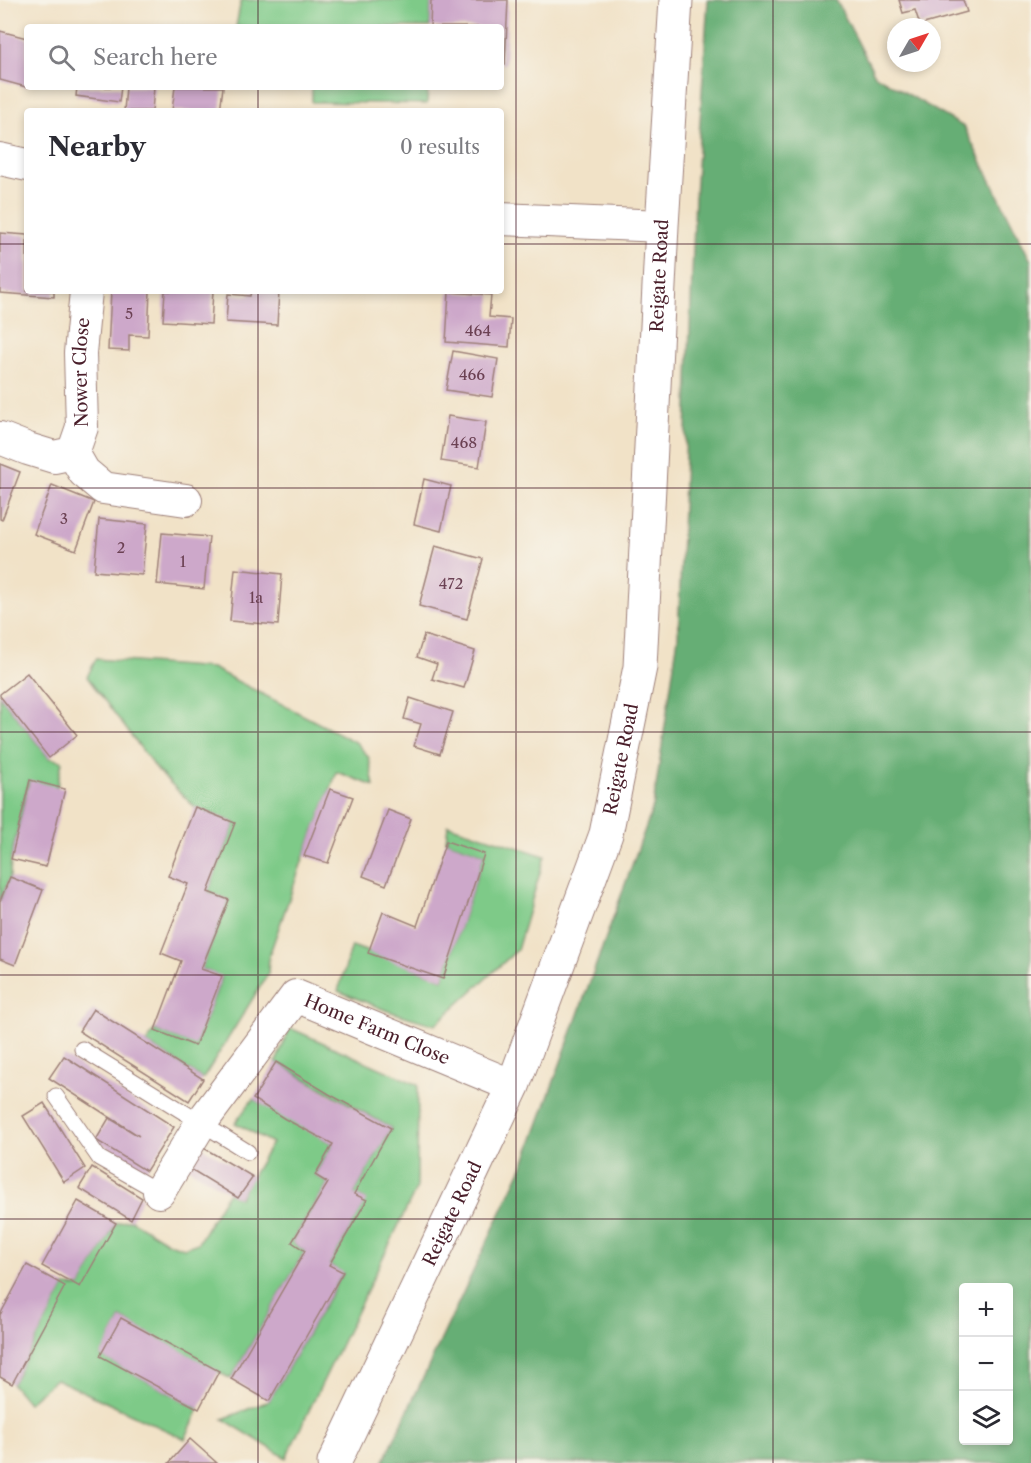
<!DOCTYPE html>
<meta charset="utf-8">
<style>
:root{--surface:#fff;--page:#f2f2f3;--text:#2b2b33;--muted:#7c7c81;--line:#e1e1e2}
body{margin:0;font-family:"Libre Caslon Text",serif;background:var(--page);color:var(--text)}
.controls{position:absolute;right:18px;bottom:18px;display:grid;overflow:hidden;border-radius:6px;box-shadow:0 3px 9px #0003}
.controls button{width:54px;height:54px;display:grid;place-items:center;padding:0;border:0;border-bottom:2px solid var(--line);background:var(--surface);color:var(--text);font:30px sans-serif}
.compass{position:absolute;left:887px;top:18px;width:54px;height:54px;border-radius:50%;background:var(--surface);box-shadow:0 3px 9px #0003;rotate:51deg}
.list{margin:0;padding:0;list-style:none}
h2{display:flex;justify-content:space-between;align-items:center;height:78px;margin:0;padding:0 24px;font-size:26px}
h2 small{font-size:20px;font-weight:400;color:var(--muted)}
.icon{flex:none;width:33px;height:33px;fill:none;stroke:currentColor;stroke-width:2;stroke-linecap:round;stroke-linejoin:round}
.map{position:relative;flex:none;width:1031px;height:1463px;overflow:hidden}
.search{position:absolute;background:var(--surface);box-shadow:0 3px 9px #0003;left:24px;top:24px;width:480px;height:66px;display:flex;align-items:center;gap:15px;box-sizing:border-box;padding:0 21px;border-radius:6px;color:var(--muted);font-size:22px}
.panel{position:absolute;background:var(--surface);box-shadow:0 3px 9px #0003;left:24px;top:108px;width:480px;height:186px;border-radius:6px}
.map>svg:first-child{display:block}
.green{fill:#7eca88;stroke:#64745a;stroke-width:1.5}
.forest{fill:#66ae74;stroke:#586650;stroke-width:1.5;fill-rule:evenodd}
.building{fill:#cda8ca}
.lines{fill:none;stroke-linecap:round;stroke-linejoin:round}
.lane-casing{stroke:#9e8079;stroke-width:17}
.street-casing{stroke:#9e8079;stroke-width:34}
.highway-casing{stroke:#9e8079;stroke-width:35}
.lane{stroke:#fff;stroke-width:15}
.street{stroke:#fff;stroke-width:32}
.highway{stroke:#fff;stroke-width:33}
.grid{fill:none;stroke:#4a1f2b;stroke-width:1.5;stroke-opacity:0.55}
.labels{text-anchor:middle;dominant-baseline:central;stroke-width:4.5;stroke-linejoin:round;paint-order:stroke}
.number-label{font-size:15px;fill:#6b4153}
.street-label{font-size:18px;fill:#4a1f2b;stroke:#f7f3e8}
</style>
<div class="map">
<svg width="1031" height="1463" viewBox="0 0 1031 1463">
<rect width="100%" height="100%" fill="#f7f3e8"/>
<filter id="ink" filterUnits="userSpaceOnUse"><feTurbulence type="fractalNoise" baseFrequency=".0167" numOctaves="2"/><feDisplacementMap in="SourceGraphic" scale="12" xChannelSelector="R" yChannelSelector="G"/><feConvolveMatrix kernelMatrix="1 2 1 2 8 2 1 2 1" color-interpolation-filters="sRGB"/></filter>
<filter id="wash" filterUnits="userSpaceOnUse"><feTurbulence type="fractalNoise" baseFrequency=".008" numOctaves="4" result="noise"/><feDisplacementMap in="SourceGraphic" scale="24" xChannelSelector="R" yChannelSelector="G"/><feGaussianBlur stdDeviation="1.35" result="paint"/><feColorMatrix in="noise" values="0 0 0 0 0 0 0 0 0 0 0 0 0 0 0 0 0 1.4 0 .05"/><feComposite in="paint" operator="in"/></filter>
<g filter="url(#wash)">
<rect width="100%" height="100%" fill="#f1e2c7"/>
<g class="green">
<path d="M241,0H431L430,27H236Z"/>
<path d="M312,87H428L427,104L312,102Z"/>
<path d="M96,659L212,668L357,743L369,758L374,786L337,772L304,856L269,956L268,974L203,1079L146,1043L155,1030L195,1045L222,977L201,969L229,900L208,892L235,823L195,807L158,771L87,677Z"/>
<path d="M0,696L49,758L62,761L57,787L29,781L11,858L10,877L0,902Z"/>
<path d="M448,825L545,856L517,950L435,1025L388,1011L338,991L352,946L443,979L484,854L446,841Z"/>
<path d="M290,1028L418,1085L417,1187L286,1458L223,1419L269,1401L343,1273L329,1265L366,1200L354,1194L391,1128L276,1062Z"/>
<path d="M253,1099L333,1144L315,1175L328,1183L292,1242L305,1251L231,1379L121,1318L101,1356L199,1409L185,1439L56,1379L28,1403L12,1384L65,1286L80,1287L116,1223L131,1220L169,1243L184,1248L198,1243L228,1192L239,1198L272,1143L235,1123Z"/>
</g>
<path class="forest" d="M708,0H836L875,75L964,127L1031,261V1463H383L525,1161L653,807L678,637L695,197ZM964,1288H1008V1440H964Z"/>
<g id="blocks">
<g class="building">
<path d="M431,0H508L505,64H501V27H430Z"/>
<path d="M899,0H963L967,12L920,25L915,10L903,13Z"/>
<path d="M0,31L27,38L26,87L0,80Z"/>
<path d="M77,87H121L119,102L76,96Z"/>
<path d="M126,87H154L152,111H124Z"/>
<path d="M175,87H223L220,111H172Z"/>
<path d="M0,233L27,235V291H54V297L0,293Z"/>
<path d="M111,291H150L148,336L129,335V351L108,350Z"/>
<path d="M165,291H213L211,324L163,321Z"/>
<path d="M251,291H279L277,325L226,322L228,294L250,296Z"/>
<path d="M449,292L491,295L489,317L511,319L509,347L446,342Z"/>
<path d="M453,351L498,359L492,397L446,390Z"/>
<path d="M448,416L486,422L479,467L441,461Z"/>
<path d="M0,464L20,472L2,520L0,519Z"/>
<path d="M424,479L451,486L441,531L414,524Z"/>
<path d="M52,485L94,502L76,550L34,534Z"/>
<path d="M99,519L147,524L142,575L94,571Z"/>
<path d="M162,533L209,537L204,589L157,584Z"/>
<path d="M435,546L483,559L467,619L419,606Z"/>
<path d="M235,569L282,574L278,625L230,621Z"/>
<path d="M424,635L475,651L464,688L432,679L437,664L417,657Z"/>
<path d="M27,673L77,735L49,758L0,696V694Z"/>
<path d="M410,698L453,712L440,754L414,746L421,724L404,719Z"/>
<path d="M30,780L65,789L46,867L11,859Z"/>
<path d="M330,789L353,797L328,863L304,856Z"/>
<path d="M195,807L235,823L208,892L229,900L201,969L222,976L195,1046L155,1030L181,961L161,953L188,884L168,876Z"/>
<path d="M388,810L411,819L386,885L363,876Z"/>
<path d="M446,841L484,854L443,979L368,953L383,912L417,926Z"/>
<path d="M10,877L43,890L15,965L0,959V901Z"/>
<path d="M93,1009L203,1079L189,1101L79,1031Z"/>
<path d="M64,1056L174,1127L146,1171L96,1140L109,1118L139,1136L49,1078Z"/>
<path d="M276,1062L329,1094L391,1128L354,1194L367,1200L329,1265L343,1272L269,1401L231,1379L305,1251L292,1242L328,1183L315,1175L333,1144L285,1119L253,1099Z"/>
<path d="M44,1103L85,1168L64,1182L23,1116Z"/>
<path d="M197,1144L253,1177L238,1198L184,1165Z"/>
<path d="M92,1167L142,1198L131,1220L79,1188Z"/>
<path d="M78,1201L116,1223L80,1287L42,1266Z"/>
<path d="M27,1265L65,1286L12,1384L0,1377V1315Z"/>
<path d="M121,1318L219,1371L199,1409L100,1356Z"/>
<path d="M190,1439L217,1463H169Z"/>
</g>
</g>
</g>
<g filter="url(#ink)">
<use href="#blocks" fill-opacity="0" stroke="#9e8079" stroke-width="1.5"/>
<g class="lines">
<defs>
<g id="lane">
<path d="M82,1049L248,1152"/>
<path d="M56,1096L99,1158L159,1192"/>
</g>
<g id="street">
<path d="M0,159L27,165"/>
<path d="M501,219L662,226"/>
<path id="s1" d="M0,438L28,449L54,457L73,453L82,427L80,353L86,291"/>
<path d="M73,453L84,472L103,488L186,500"/>
<path id="s2" d="M159,1192L201,1123L296,996L513,1086"/>
</g>
<g id="highway">
<path id="s3" d="M334,1463L513,1086L606,834L640,667L662,226L676,0"/>
</g>
</defs>
<use href="#lane" class="lane-casing"/>
<use href="#street" class="street-casing"/>
<use href="#highway" class="highway-casing"/>
<use href="#lane" class="lane"/>
<use href="#street" class="street"/>
<use href="#highway" class="highway"/>
</g>
</g>
<path class="grid" d="M258,0V27M516,0V1463M773,0V1463M258,87V111M0,244H27M501,244H1031M258,291V1463M0,488H1031M0,732H1031M0,975H1031M0,1219H1031"/>
<g class="labels">
<g class="number-label">
<text x="129" y="313">5</text>
<text x="478" y="330">464</text>
<text x="472" y="374">466</text>
<text x="464" y="442">468</text>
<text x="64" y="518">3</text>
<text x="121" y="547">2</text>
<text x="183" y="561">1</text>
<text x="451" y="583">472</text>
<text x="256" y="597">1a</text>
</g>
<g class="street-label">
<text stroke="none"><textPath href="#s3" startOffset="1248">Reigate Road</textPath></text>
<text stroke="none"><textPath href="#s1" startOffset="159">Nower Close</textPath></text>
<text stroke="none"><textPath href="#s3" startOffset="762">Reigate Road</textPath></text>
<text stroke="none"><textPath href="#s2" startOffset="327">Home Farm Close</textPath></text>
<text stroke="none"><textPath href="#s3" startOffset="276">Reigate Road</textPath></text>
</g>
</g>
</svg>
<div class="controls">
<button>+</button>
<button>−</button>
<button><svg class="icon" aria-label="layers" viewBox="0 0 24 24"><path d="M12 4l9 5-9 5-9-5zM3 14l9 5 9-5"/></svg></button>
</div>
<svg class="compass" viewBox="-18 -18 36 36"><path d="M0-13l5 13h-10z" fill="#e53935"/><path d="M0 13l5-13h-10z" fill="#7c7c81"/></svg>
<div class="search"><svg class="icon" aria-label="search" viewBox="0 0 24 24"><circle cx="10" cy="10" r="6"/><path d="M15 15l6 6"/></svg>Search here</div>
<section class="panel">
<h2>Nearby<small>0 results</small></h2>
<ul class="list">
</ul>
</section>
</div>
